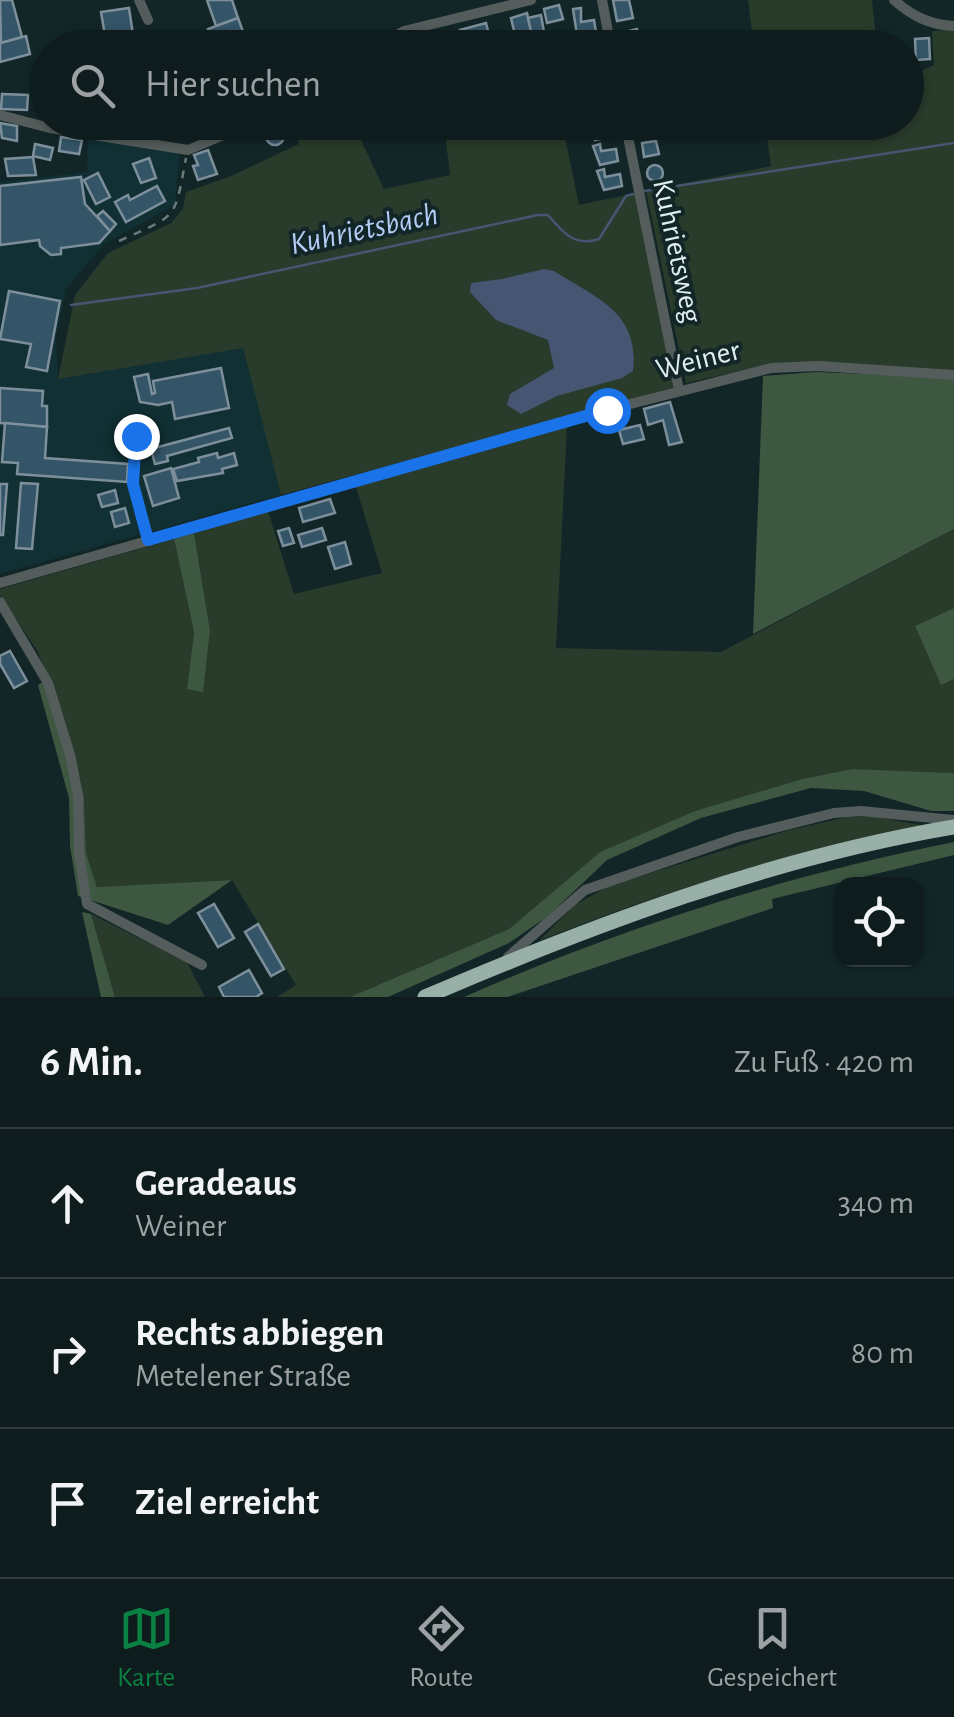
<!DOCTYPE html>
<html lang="de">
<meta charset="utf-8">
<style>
:root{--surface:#0e1c1e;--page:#1c292b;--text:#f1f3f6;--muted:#9ba1a4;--line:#2e3a3c;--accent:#0b8043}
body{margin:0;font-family:"Alegreya Sans",sans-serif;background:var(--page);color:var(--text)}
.controls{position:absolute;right:30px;bottom:30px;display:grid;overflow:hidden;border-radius:20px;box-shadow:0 2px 8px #0004}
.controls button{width:90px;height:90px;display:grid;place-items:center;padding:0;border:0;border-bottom:2px solid var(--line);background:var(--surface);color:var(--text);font:50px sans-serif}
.stop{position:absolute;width:30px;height:30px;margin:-22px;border:8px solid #1a73e8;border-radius:50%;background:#fff}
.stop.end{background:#1a73e8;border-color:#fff;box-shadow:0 2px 10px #0008}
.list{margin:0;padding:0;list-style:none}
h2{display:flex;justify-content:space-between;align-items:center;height:130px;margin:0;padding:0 40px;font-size:42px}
h2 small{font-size:32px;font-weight:400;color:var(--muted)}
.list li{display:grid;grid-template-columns:65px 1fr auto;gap:30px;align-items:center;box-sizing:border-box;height:150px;padding:0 40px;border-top:2px solid var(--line)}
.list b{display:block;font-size:38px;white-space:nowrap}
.list p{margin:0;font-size:32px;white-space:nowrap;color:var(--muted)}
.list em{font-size:32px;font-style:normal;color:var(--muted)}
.icon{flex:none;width:55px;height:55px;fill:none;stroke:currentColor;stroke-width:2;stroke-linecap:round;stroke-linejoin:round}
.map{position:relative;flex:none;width:954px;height:997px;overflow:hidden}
.search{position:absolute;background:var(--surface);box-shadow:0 2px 8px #0004;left:30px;right:30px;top:30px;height:110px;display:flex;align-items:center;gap:25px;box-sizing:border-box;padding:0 35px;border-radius:55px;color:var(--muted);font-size:38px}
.sheet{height:580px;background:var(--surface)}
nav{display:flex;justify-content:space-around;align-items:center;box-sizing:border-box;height:140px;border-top:2px solid var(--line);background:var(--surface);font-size:28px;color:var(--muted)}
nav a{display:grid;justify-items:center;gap:5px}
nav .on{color:var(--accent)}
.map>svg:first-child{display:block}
.built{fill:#113034}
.green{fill:#293b2b}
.forest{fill:#3d5741}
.water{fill:#465571}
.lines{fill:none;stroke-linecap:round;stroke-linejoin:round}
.stream{stroke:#465571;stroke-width:2.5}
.building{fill:#345567;stroke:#7d8f9a;stroke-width:2.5}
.path{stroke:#697a7b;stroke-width:2.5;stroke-dasharray:8 8;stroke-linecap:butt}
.minor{stroke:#545d5b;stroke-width:10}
.highway{stroke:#99b0a9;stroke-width:15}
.route{stroke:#1a73e8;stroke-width:12}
.labels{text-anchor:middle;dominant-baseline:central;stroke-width:8;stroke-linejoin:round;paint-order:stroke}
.street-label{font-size:30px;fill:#e1eeef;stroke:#122628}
.water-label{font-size:32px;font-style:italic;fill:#b5ccf6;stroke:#122628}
</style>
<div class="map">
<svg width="954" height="997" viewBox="0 0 954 997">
<rect width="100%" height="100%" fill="#122628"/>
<path class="built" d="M88,135L180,149L175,205L104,244L66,289L56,337L58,379L243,347L281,495L0,574V182L87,172Z"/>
<g class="green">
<path d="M748,0H872L877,47H754Z"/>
<path d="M954,30V371L815,362L771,364L686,383L646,191L771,166L765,123L906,122L907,77L934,65L932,31Z"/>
<path d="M562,122L579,205L636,193L676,387L281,495L243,348L58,379L75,295L108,253L171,223L183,209L186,192L231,176L299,144L293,123H353L384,189L450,175L444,123Z"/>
<path d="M567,427L556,648L721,652L954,529V608L915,626L941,684L954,679V773L852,769L802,779L696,811L600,852L509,929L350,997H277L296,985L232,880L97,887L86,853L84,798L75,754L38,652L0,595V589L174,539L194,632L187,689L210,630L194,533L268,511L294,594L382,573L356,487Z"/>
<path d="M873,816L926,826C793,853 664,890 539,941L575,905L609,886L786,831L847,817Z"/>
<path d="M91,914L187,962L205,997H115Z"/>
</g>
<g class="forest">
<path d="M816,372L935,377L954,380V529L753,634L763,376Z"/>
<path d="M194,533L210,630L203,692L187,689L194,632L174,539Z"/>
<path d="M954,608V679L941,685L915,626Z"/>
<path d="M50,678L75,754L84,798L86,853L97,887L232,880L168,925L78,896L70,846L69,798L38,685Z"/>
<path d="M852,769L954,773V811H931L864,791L811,788L701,818L607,860L548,916L509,943L388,997H350L509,929L600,852L695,811L802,779Z"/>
<path d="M954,842V855L772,899L773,908L507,997H464C623,927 784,876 954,842Z"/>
<path d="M82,912L91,914L115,997H101Z"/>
</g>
<path class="water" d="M544,269L554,271C596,298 640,312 633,371L622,378L557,396L521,414L507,405L510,394L554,368L548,340L496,320L470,292L471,283L502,279Z"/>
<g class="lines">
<g class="stream">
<path d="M644,191L954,143"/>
<path d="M71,305L197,288L538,215H548C563,233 575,247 599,239L626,196L633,194"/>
</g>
</g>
<g class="building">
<path d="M0,0H12L22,37L1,43Z"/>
<path d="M207,0H232L238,18L216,26Z"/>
<path d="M613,0H629L633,18L617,21Z"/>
<path d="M559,5L563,19L547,23L544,9Z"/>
<path d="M129,8L135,48H107L101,12Z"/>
<path d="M581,8V22L594,20L596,32L577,35L573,9Z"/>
<path d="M527,13L531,31L515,35L511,18Z"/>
<path d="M541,15L545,38L532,41L529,33H526L531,31L528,18Z"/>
<path d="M238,18L249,48H215L208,29Z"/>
<path d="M486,23L491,42L479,45L477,38L463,41L460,30Z"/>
<path d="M637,29L641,44L625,48L621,33Z"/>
<path d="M200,33L205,48H187L184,38Z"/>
<path d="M442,35L444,48H428L427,38Z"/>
<path d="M26,36L30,54L0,62V38L1,43Z"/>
<path d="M929,38L930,59L916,60L915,39Z"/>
<path d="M2,94L28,95L27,110L1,109Z"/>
<path d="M589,122H596L597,127L611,124L614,136L595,140L593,130L589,131Z"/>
<path d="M0,123L17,126V141L2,138Z"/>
<circle cx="275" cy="136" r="9"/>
<path d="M61,137L82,140L79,154L59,151Z"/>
<path d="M656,141L659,154L644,157L642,143Z"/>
<path d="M35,144L53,148L50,160L33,156Z"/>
<path d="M600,144L601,151L616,149L618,161L600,165L593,146Z"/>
<path d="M208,150L217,174L198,180L193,166L198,165L194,155Z"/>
<path d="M33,157L36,175L8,176L5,159Z"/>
<path d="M149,158L156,178L141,183L133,164Z"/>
<circle cx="655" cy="173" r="8"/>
<path d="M604,169L605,177L620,174L622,186L604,190L597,171Z"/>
<path d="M98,173L110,197L96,204L84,180Z"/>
<path d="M81,177L85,204L110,231L99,243L61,248V254L51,255L40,246L39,240L0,245V186Z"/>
<path d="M157,186L165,201L126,222L115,202L128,195L130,200Z"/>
<path d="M103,211L116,224L110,231L97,216Z"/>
<path d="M9,291L60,301L47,371L26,367L31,344L0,339Z"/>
<path d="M221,368L229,408L175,419L172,402L158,405L140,402L134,377L148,374L152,394L155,393L153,381Z"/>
<path d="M0,388L43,391L42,406H47V427L0,423Z"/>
<path d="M670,402L682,442L669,445L663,420L648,425L644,409Z"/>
<path d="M5,423L47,427L45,458L128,464L127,482L17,474L18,463L2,462Z"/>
<path d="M640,425L644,439L623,444L619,430Z"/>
<path d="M229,428L232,438L167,456L168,461L155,464L151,449Z"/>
<path d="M217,453L218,458L234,453L237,465L222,469L223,473L177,481L173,469L199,462L198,458Z"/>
<path d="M171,468L179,498L153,506L144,476Z"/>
<path d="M21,483L38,484L32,549L16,548Z"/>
<path d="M0,484H7L3,535H0Z"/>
<path d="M115,490L118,503L102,507L98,495Z"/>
<path d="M330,499L335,513L303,522L299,508Z"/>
<path d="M125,508L129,523L115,527L111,512Z"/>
<path d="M289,528L294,543L283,546L278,531Z"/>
<path d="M322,528L326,540L302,547L298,535Z"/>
<path d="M345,542L351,564L335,569L328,547Z"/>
<path d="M10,651L27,681L14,688L0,664V656Z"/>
<path d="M214,904L234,938L218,947L198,913Z"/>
<path d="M258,924L284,969L271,976L245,932Z"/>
<path d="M249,970L262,993L256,997H224L219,987Z"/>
</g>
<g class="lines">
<path class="path" d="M119,241C178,214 174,222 186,158"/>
<g class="minor">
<path d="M139,0L148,20"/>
<path d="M602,0L611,48"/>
<path d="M894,0C912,16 930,25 954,26"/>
<path d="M375,48L404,31L531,0"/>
<path d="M0,115L50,128L188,150L254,122"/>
<path d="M625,122L679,390"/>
<path d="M136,436L133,484L148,541"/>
<path d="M0,583L607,410L771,368L818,366L954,375"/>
<path d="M0,602L48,683L70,755L78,796L79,853L87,904L202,965"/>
<path d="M508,957L585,890L738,837L834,813L861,811L954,820"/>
</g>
<path class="highway" d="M425,997C595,924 771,858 954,827"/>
</g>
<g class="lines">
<path class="route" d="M136,436L133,484L148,540L607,410"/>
</g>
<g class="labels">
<g class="street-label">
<text transform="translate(677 251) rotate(78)">Kuhrietsweg</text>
<text transform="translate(698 360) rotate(-14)">Weiner</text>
</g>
<g class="water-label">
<text transform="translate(364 229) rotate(-12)">Kuhrietsbach</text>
</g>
</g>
</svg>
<div class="controls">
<button><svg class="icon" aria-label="locate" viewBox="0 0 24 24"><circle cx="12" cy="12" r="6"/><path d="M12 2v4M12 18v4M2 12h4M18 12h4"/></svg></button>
</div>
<div class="stop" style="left:607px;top:410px"></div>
<div class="stop end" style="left:136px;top:436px"></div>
<div class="search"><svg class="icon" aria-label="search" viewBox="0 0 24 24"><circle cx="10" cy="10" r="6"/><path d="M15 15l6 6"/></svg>Hier suchen</div>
</div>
<section class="sheet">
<h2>6 Min.<small>Zu Fuß · 420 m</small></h2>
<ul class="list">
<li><svg class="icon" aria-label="ahead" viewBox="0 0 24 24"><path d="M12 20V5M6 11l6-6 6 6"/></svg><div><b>Geradeaus</b><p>Weiner</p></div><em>340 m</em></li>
<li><svg class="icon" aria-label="right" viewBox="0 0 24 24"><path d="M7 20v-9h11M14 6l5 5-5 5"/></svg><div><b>Rechts abbiegen</b><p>Metelener Straße</p></div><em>80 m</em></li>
<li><svg class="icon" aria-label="arrive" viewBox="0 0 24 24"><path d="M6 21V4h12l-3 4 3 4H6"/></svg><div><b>Ziel erreicht</b></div></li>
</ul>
</section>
<nav>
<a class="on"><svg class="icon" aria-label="map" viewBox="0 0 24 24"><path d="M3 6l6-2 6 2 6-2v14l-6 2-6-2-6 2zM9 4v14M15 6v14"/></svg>Karte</a>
<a><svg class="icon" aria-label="directions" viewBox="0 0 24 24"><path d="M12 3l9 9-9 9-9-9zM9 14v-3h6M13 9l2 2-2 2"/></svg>Route</a>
<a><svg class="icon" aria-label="saved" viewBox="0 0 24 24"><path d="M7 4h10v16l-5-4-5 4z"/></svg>Gespeichert</a>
</nav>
